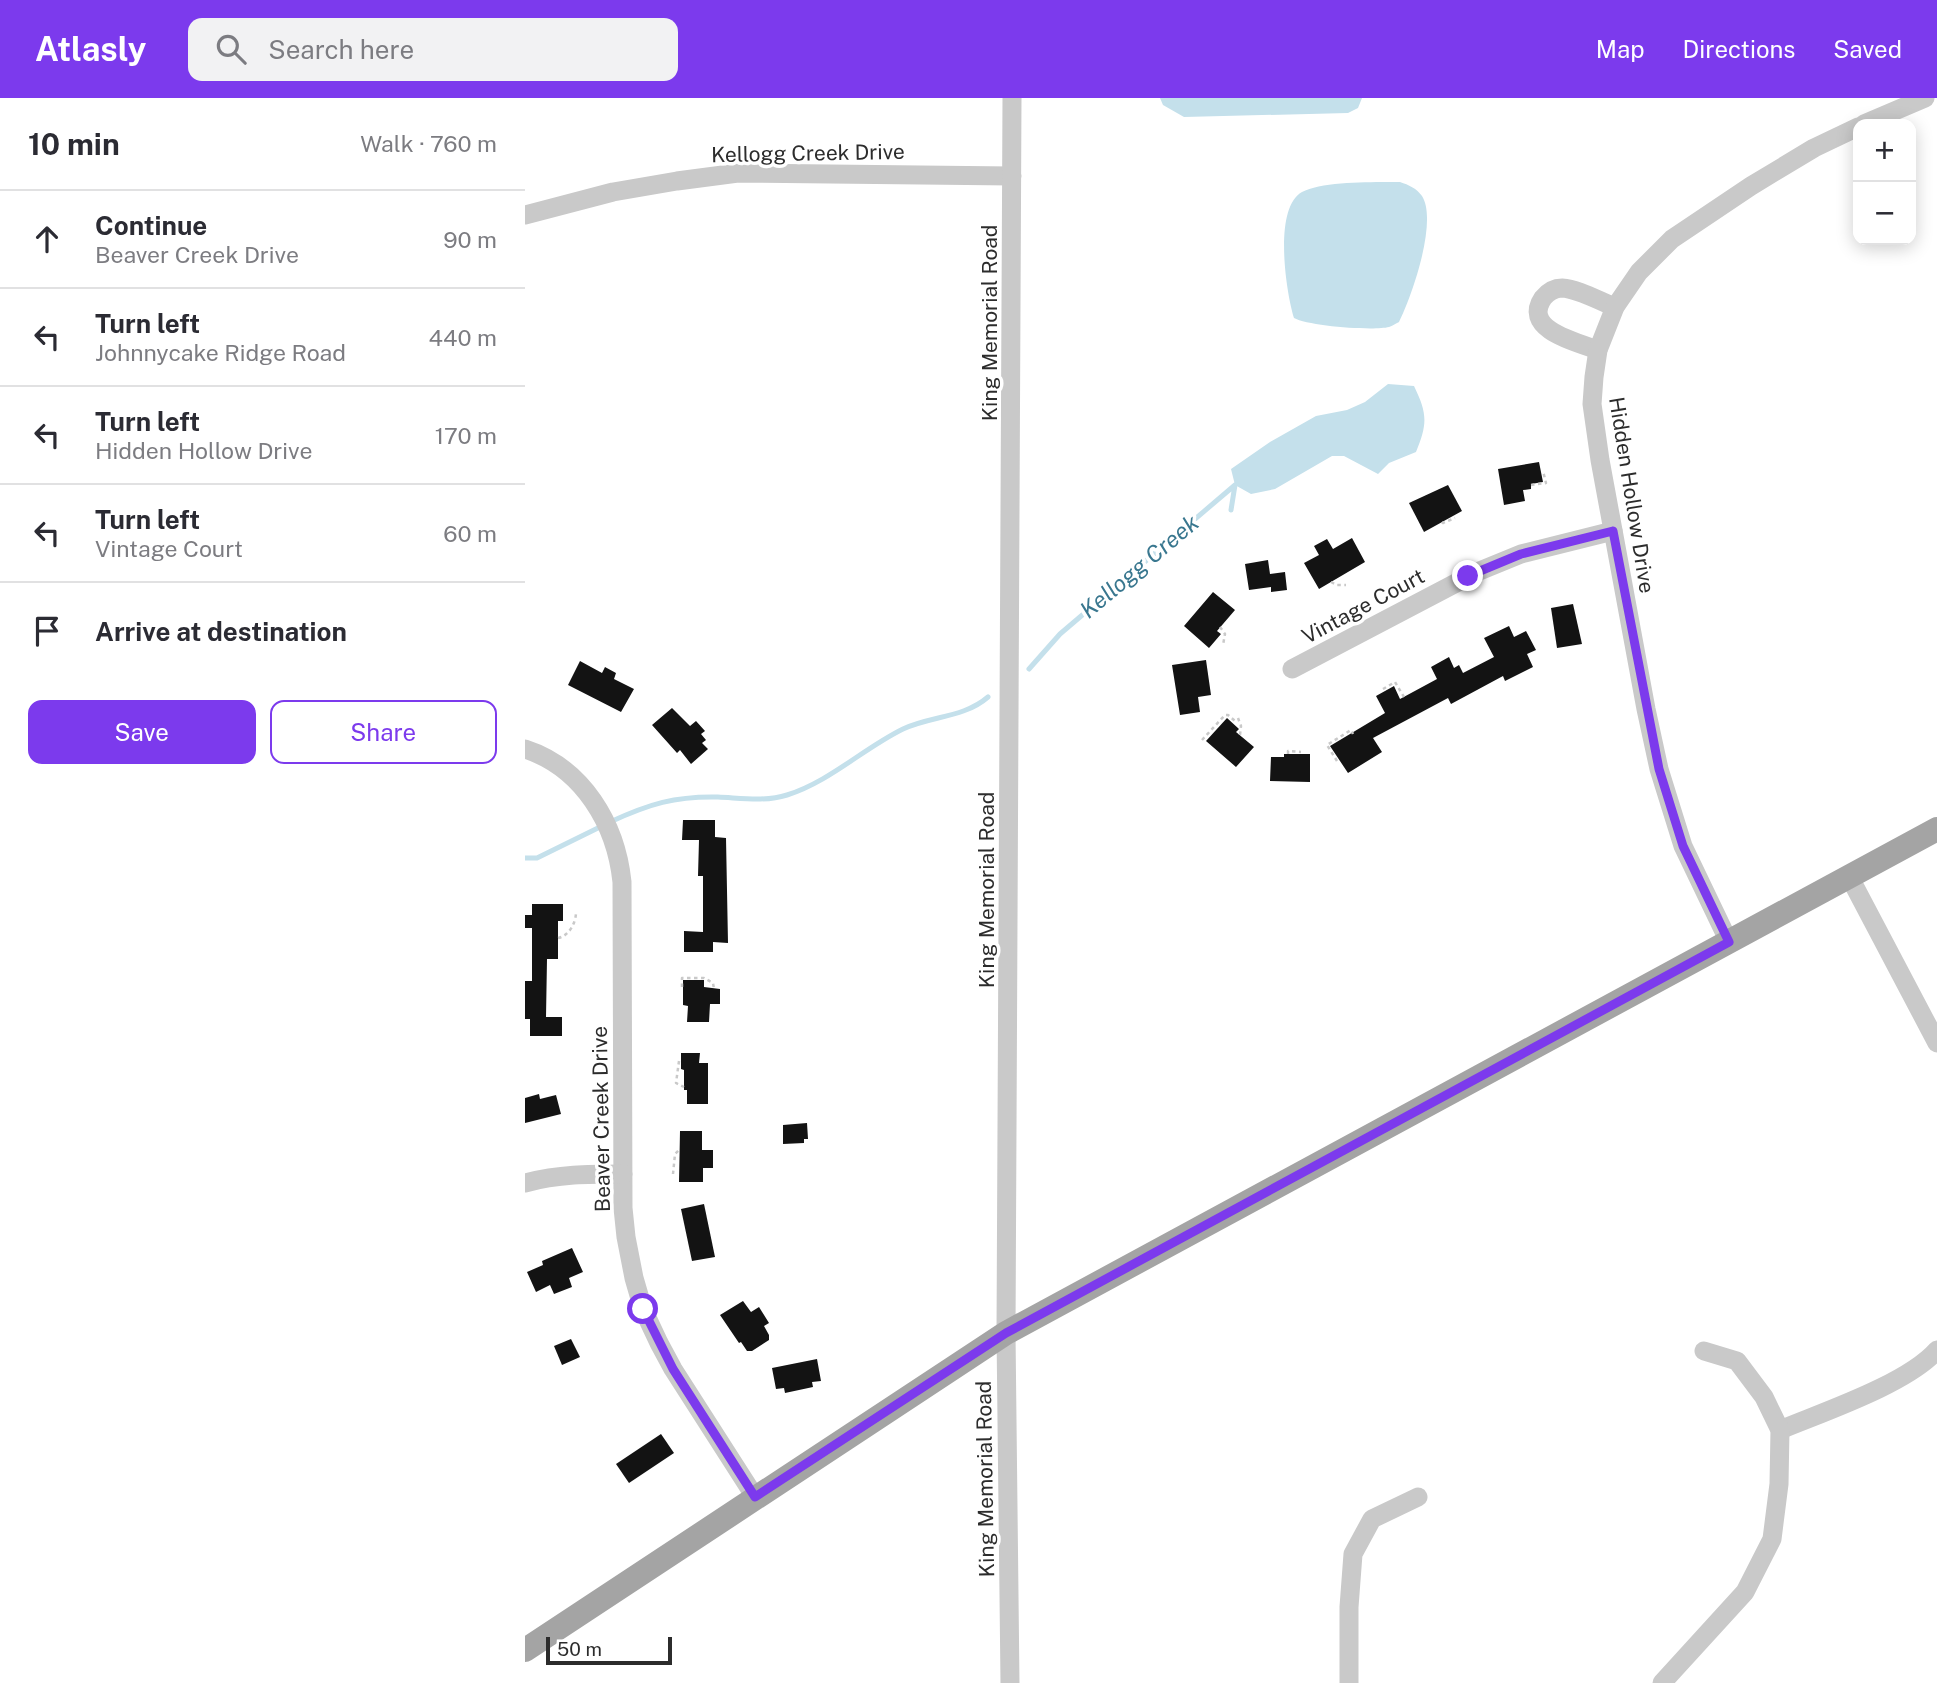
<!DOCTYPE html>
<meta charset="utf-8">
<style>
:root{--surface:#fff;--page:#f2f2f3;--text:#2b2b33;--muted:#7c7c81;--line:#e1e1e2;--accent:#7c3aed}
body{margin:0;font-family:"Public Sans",sans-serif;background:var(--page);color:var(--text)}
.controls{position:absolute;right:21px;top:21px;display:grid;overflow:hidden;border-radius:14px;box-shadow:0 4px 18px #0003}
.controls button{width:63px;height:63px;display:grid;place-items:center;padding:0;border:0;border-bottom:2px solid var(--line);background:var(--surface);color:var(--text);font:35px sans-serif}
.scale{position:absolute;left:21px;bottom:18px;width:126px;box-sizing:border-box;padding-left:7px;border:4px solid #2c2c2c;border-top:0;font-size:19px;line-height:24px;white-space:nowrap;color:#2c2c2c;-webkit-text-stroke:5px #fff;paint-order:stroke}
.stop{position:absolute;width:21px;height:21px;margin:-16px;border:5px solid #7c3aed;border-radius:50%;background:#fff}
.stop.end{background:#7c3aed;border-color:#fff;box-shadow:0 2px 7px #0008}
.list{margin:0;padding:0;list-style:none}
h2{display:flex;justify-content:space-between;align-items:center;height:91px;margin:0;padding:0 28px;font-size:30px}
h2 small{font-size:23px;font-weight:400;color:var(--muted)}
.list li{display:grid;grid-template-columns:46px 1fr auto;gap:21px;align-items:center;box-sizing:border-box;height:98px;padding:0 28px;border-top:2px solid var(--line)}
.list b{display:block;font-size:26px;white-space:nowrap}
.list p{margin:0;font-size:23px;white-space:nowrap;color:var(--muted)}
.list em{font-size:23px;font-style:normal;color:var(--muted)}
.actions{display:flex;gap:14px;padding:21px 28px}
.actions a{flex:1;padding:16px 0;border:2px solid var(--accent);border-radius:14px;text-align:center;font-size:24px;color:var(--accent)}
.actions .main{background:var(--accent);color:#fff}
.icon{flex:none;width:38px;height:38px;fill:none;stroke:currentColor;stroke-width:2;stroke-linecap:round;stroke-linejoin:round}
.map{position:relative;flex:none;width:1412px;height:1585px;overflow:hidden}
header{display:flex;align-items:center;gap:42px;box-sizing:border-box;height:98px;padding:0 35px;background:var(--accent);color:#fff}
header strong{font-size:33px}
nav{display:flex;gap:38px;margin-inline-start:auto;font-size:24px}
.search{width:490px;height:63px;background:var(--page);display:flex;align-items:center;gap:18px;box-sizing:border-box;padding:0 24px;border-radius:14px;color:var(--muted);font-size:26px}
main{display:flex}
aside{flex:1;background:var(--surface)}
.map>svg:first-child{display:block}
.water{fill:#c4e0eb}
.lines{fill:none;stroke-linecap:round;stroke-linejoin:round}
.stream{stroke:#c4e0eb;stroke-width:5}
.building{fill:#131313}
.path{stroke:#c9c9c9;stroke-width:2.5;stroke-dasharray:3.5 3.5;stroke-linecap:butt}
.minor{stroke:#c9c9c9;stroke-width:19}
.major{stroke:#a4a4a4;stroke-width:24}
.route{stroke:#7c3aed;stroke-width:9}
.labels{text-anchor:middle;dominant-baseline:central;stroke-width:7;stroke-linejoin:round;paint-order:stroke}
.street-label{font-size:21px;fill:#2c2c2c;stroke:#fff}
.water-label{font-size:23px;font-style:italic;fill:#39778f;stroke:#fff}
</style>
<header>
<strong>Atlasly</strong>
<div class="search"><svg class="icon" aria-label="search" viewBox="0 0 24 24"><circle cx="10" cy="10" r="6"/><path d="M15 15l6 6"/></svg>Search here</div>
<nav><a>Map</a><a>Directions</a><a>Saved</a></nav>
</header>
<main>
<aside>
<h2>10 min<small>Walk · 760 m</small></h2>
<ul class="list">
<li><svg class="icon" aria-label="ahead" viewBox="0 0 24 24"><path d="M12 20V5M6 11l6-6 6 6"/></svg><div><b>Continue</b><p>Beaver Creek Drive</p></div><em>90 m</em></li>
<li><svg class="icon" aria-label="left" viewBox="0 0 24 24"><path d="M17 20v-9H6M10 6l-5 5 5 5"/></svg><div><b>Turn left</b><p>Johnnycake Ridge Road</p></div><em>440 m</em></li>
<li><svg class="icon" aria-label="left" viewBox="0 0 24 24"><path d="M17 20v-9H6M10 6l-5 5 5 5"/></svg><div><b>Turn left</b><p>Hidden Hollow Drive</p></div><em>170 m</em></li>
<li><svg class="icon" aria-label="left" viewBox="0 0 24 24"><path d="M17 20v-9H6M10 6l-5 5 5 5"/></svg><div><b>Turn left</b><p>Vintage Court</p></div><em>60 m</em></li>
<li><svg class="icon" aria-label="arrive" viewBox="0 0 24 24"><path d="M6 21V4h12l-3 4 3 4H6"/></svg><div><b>Arrive at destination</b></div></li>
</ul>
<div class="actions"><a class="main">Save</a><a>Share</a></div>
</aside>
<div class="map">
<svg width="1412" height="1585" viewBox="0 0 1412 1585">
<rect width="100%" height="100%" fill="#fff"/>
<g class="water">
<path d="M635,0H837L833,10L823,15L659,19L638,7Z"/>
<path d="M875,84C884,87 891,90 897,98C913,123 887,198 874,224C874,224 865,229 864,229C848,233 783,228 769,220C761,194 748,110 777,94C797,83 851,84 875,84Z"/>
<path d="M863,286L889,288C902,315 903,325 891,354L864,365L853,376L819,358H807L750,391L726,396L710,387L706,371L745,344L791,318L822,312L840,304Z"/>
</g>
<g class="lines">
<g class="stream">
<path d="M504,571L535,536L710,387L706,412"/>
<path d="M85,724C124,706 150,698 193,699C216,700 240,704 262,697C304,684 339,650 378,631C405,618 439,620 463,599"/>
<path d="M0,760H12L77,728"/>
</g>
</g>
<g class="building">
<path d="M1014,364L1018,384L1006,386V391L998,392L1000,403L979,407L973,371Z"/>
<path d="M923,387L937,413L899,434L884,405Z"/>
<path d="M827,440L840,464L794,491L779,465L794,457L789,448L802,441L808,451Z"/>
<path d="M743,462L745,476L760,474L762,492L746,494V489L724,492L720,466Z"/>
<path d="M688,494L710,512L692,533L696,536L684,550L659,528Z"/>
<path d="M1048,506L1057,546L1032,550L1026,510Z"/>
<path d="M984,528L989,539L1001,533L1011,552L1002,556L1008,569L980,583L978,578L926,606L923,600L848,640L857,654L823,675L805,648L860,615L851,598L869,588L875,601L912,581L906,569L924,559L929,570L934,567L938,575L969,559L959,540Z"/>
<path d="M681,562L686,597L673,599L675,614L655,617L647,567Z"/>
<path d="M55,563L77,575L80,569L91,575L89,581L109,591L96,614L43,587Z"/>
<path d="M147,610L165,628L171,623L180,633L176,636L181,642L177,645L183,651L166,666L155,652L152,655L127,627Z"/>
<path d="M702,620L714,631L711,634L729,649L711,669L681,643Z"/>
<path d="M759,656H785V684L745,683L746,659H759Z"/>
<path d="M158,722H190V739L201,740L203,845L188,844V854H159V833L178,834V778H173L174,742H157Z"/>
<path d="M7,806H38V823H33V861H22L21,919H37V938H5V921H0V883H7V830H0V817H7Z"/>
<path d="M158,882H179V889L195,891V906H185L184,924H162L163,908L158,907Z"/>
<path d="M156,955H175L174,965H183V1006H162V992H159V972L156,971Z"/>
<path d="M14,996L15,1001L31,997L36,1016L0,1025V1000Z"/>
<path d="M282,1025L283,1041H279V1045L258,1046V1027Z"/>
<path d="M155,1033H177V1052H188V1070H178V1084H154Z"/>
<path d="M179,1106L190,1159L167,1163L156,1111Z"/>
<path d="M47,1150L58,1174L44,1180L47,1189L29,1196L25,1187L11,1194L2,1174L18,1167L17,1163Z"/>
<path d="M218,1203L226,1214L234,1209L244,1225L239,1228L244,1237V1242L227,1253H222L216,1244L214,1245L195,1217Z"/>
<path d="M46,1241L55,1259L37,1267L29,1248Z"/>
<path d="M292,1261L296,1283L287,1284L288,1289L260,1295L259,1290L251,1291L247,1270Z"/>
<path d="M136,1336L149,1355L104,1385L91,1366Z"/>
</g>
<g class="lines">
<g class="path">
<path d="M1006,387L1021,385L1018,373"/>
<path d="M917,424L918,425L930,420"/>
<path d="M806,484L812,487H821"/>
<path d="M695,529L700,536L698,547"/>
<path d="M858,591L870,584L879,599"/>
<path d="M713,620L716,628L715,637"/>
<path d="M677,642L700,617H703L710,623"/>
<path d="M763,656V653L776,654"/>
<path d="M812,663L802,647L826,632L828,636"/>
<path d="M33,840C44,838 51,825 51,814"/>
<path d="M157,889V880H179L188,885L189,891"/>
<path d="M154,963L151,985L159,989"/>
<path d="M148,1076L150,1056L154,1052"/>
</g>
<g class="minor">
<path d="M1339,26L1400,0"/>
<path d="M0,117L88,94L152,83L213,75L487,78"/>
<path d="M1073,252C1054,245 996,232 1018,200C1023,194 1030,190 1037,190C1054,191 1074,203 1090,209"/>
<path d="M767,571L952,474L996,456L1088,433"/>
<path d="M0,651C58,670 91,726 97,784L98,1110L101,1139L109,1180L118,1211L134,1245L148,1271L230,1399"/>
<path d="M1324,778L1412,945"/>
<path d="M1204,844L1158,748L1134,671L1121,611L1075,362L1067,306L1069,279L1073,252L1090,209L1114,174L1147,141L1226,88L1289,50L1333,29"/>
<path d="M0,1085C33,1076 64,1076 98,1076"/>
<path d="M1255,1332C1298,1314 1382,1286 1412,1252"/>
<path d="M485,1585L481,1235L487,0"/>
<path d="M824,1585V1509L828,1456L847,1421L893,1399"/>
<path d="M1137,1585L1220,1494L1247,1441L1254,1386L1255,1332L1239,1299L1212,1263L1179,1253"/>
</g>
<path class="major" d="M0,1552L481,1235L1412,731"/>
</g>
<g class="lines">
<path class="route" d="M118,1211L148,1271L230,1399L481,1235L1204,844L1158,748L1134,671L1088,433L996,456L943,478"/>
</g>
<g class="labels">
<g class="street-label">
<text transform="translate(283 55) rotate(-1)">Kellogg Creek Drive</text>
<text transform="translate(464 225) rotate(-90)">King Memorial Road</text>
<text transform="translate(1107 397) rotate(81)">Hidden Hollow Drive</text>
<text transform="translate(838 508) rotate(-28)">Vintage Court</text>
<text transform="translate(461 792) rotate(-90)">King Memorial Road</text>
<text transform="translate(76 1021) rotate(-91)">Beaver Creek Drive</text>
<text transform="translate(460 1381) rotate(-91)">King Memorial Road</text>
</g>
<g class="water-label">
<text transform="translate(614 468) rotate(-40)">Kellogg Creek</text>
</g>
</g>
</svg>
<div class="controls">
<button>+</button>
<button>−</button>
</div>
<div class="scale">50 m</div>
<div class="stop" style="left:118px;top:1211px"></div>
<div class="stop end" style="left:943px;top:478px"></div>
</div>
</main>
